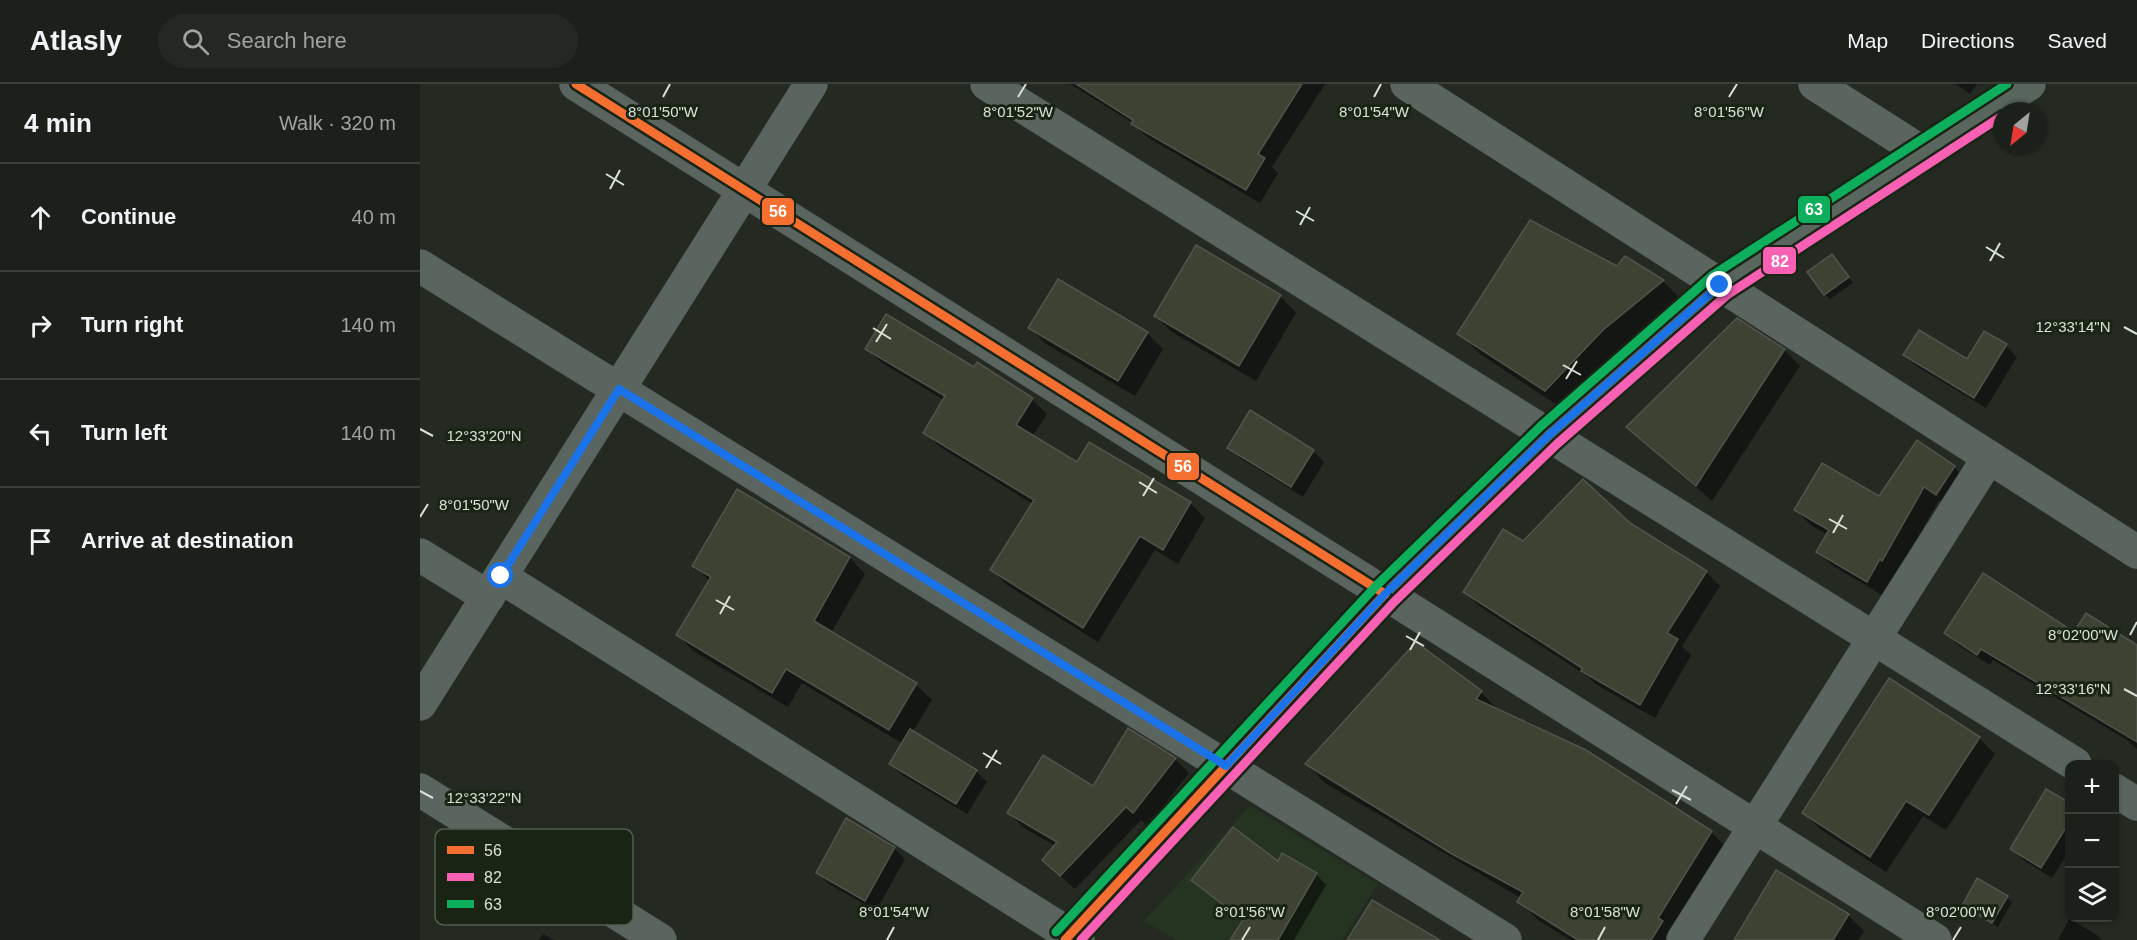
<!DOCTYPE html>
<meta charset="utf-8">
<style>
:root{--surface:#1b201a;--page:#242823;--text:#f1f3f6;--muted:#a0a3a2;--line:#393e39}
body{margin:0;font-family:Helvetica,sans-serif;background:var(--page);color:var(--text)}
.controls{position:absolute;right:18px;bottom:18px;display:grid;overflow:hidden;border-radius:12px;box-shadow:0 2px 4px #0004}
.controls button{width:54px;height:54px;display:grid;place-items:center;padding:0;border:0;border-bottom:2px solid var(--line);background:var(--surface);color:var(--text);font:30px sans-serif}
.compass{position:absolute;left:1573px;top:18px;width:54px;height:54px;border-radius:50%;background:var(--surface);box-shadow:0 2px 4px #0004;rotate:210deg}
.stop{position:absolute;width:18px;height:18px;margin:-14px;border:4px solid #1a73e8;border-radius:50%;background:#fff}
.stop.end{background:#1a73e8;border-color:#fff;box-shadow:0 2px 6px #0008}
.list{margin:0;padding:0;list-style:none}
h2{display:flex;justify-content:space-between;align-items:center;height:78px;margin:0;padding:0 24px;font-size:26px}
h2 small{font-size:20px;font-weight:400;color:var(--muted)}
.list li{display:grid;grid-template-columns:39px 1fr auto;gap:18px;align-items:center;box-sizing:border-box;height:108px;padding:0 24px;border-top:2px solid var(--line)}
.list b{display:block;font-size:22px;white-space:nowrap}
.list em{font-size:20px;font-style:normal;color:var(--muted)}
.icon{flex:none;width:33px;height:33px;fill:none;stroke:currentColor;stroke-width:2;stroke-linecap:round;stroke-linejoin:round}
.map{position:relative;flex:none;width:1717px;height:856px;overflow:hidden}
header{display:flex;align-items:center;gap:36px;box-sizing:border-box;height:84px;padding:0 30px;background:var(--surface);border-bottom:2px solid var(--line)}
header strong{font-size:28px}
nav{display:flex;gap:33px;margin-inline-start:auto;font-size:21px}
.search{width:420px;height:54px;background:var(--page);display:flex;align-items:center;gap:15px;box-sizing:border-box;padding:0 21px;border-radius:33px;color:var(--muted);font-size:22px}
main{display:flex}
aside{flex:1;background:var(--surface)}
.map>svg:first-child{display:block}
.built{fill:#253420}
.shadow{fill:#0007}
.building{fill:#3e4233;stroke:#50544c;stroke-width:1.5}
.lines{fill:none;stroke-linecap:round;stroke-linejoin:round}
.minor-casing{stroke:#424640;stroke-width:34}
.major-casing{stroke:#424640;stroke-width:34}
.minor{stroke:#5a655f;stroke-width:33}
.major{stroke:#59665e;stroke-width:33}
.bus-1-casing{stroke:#192415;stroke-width:14}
.bus-2-casing{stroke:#192415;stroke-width:14}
.bus-3-casing{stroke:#192415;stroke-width:14}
.bus-1{stroke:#f46f30;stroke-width:9}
.bus-2{stroke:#f860b3;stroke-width:9}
.bus-3{stroke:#0daf5c;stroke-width:9}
.route{stroke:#1a73e8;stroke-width:8}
.ticks{fill:none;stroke:#d9e1d7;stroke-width:2}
.key{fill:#192415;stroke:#535d4f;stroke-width:1.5}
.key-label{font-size:16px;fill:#d9e1d7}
.ticks-label{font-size:15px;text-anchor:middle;fill:#d9e1d7;stroke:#192415;stroke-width:6;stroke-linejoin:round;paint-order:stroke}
.line-badge{stroke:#192415;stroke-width:2}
.badge-label{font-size:16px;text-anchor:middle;font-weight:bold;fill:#fff}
</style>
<header>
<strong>Atlasly</strong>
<div class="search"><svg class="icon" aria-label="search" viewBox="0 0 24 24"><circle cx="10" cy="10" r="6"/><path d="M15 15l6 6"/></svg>Search here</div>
<nav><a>Map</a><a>Directions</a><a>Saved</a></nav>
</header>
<main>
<aside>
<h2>4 min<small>Walk · 320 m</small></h2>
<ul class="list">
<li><svg class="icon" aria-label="ahead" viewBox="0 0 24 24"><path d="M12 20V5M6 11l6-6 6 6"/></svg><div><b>Continue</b></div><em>40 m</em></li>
<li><svg class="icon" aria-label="right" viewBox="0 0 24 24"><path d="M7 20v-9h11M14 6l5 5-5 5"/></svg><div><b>Turn right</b></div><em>140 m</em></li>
<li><svg class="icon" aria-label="left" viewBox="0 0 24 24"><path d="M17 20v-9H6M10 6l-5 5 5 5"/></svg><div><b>Turn left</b></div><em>140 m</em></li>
<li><svg class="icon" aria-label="arrive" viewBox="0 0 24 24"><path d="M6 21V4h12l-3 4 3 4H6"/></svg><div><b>Arrive at destination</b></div></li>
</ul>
</aside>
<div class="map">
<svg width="1717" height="856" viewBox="0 0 1717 856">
<rect width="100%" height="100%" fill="#242a22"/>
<path class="built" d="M830,722L958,800L922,856H756L724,837Z"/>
<g class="shadow">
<path d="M650,0H905L852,83L858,89L840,119L727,53L713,39Z"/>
<path d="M1536,0H1557L1550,10Z"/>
<path d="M1417,177L1433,199L1410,215L1405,210Z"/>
<path d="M1198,184L1243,197L1263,217L1146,327L1060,270L1039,249Z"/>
<path d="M860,212L876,229L836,297L752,248L735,232Z"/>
<path d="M610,244L727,249L743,265L715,312L626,260Z"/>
<path d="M1586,262L1597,273L1566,324L1496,282L1485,271L1548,277Z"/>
<path d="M447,264L555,285L612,315L627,330L612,353L657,380L669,360L770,419L785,434L758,480L735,466L678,558L587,501L572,486L613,420L520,363L505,348L524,316L462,279Z"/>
<path d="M1364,266L1380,282L1292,417L1208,343Z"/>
<path d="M809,363L893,367L904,378L883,413L820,374Z"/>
<path d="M1534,383L1548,397L1530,424L1519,416L1477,490L1475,489L1462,511L1413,482L1398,468L1408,451L1390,441L1376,426L1460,414Z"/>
<path d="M318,407L430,474L445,490L411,549L496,601L512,616L492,649L556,687L567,698L547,730L482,691L471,680L483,660L382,599L368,623L273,567L258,551L290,498L274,481Z"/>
<path d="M1103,459L1286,488L1300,502L1262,562L1271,571L1235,634L1177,601L1166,591L1059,522L1045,508Z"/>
<path d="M1526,549L1654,550L1717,563V665L1707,656L1573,576L1570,581L1538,561Z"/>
<path d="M1061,608L1079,627L1291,748L1310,767L1260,856H1150L1118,836L1099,817L1101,814L905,699L887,680Z"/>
<path d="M708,646L755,675L769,689L728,742L721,736L655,805L638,790L635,762L603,743L589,729L673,704Z"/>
<path d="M1559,654L1575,670L1526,746L1503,732L1466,788L1400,745L1384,729Z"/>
<path d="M1650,721V766L1632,794L1603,776L1592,765Z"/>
<path d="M474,764L485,775L456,827L409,800L398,789Z"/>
<path d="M858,779L896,790L906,801L874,856H812L823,837L773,796Z"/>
<path d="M1587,813L1592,818L1578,843L1544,822Z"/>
<path d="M1428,831L1444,847L1438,856H1315Z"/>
<path d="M1649,835L1677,851L1682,856H1638Z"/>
<path d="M123,850L134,856H119Z"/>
</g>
<g class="building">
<path d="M656,0H882L838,70L845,74L826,106L711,40L713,36Z"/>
<path d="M1110,136L1197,182L1205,172L1244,196L1183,246L1125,307L1037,250Z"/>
<path d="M776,161L861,211L819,282L734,232Z"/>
<path d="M1412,170L1429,193L1404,211L1387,188Z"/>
<path d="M638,195L728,248L698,297L608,244Z"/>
<path d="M466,230L554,283L557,278L613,314L596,341L657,378L669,358L771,418L743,466L720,452L663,544L570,486L614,416L503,349L525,312L445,265Z"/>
<path d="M1317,234L1365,265L1276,402L1206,343Z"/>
<path d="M1499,246L1547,275L1564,247L1587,260L1554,314L1483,271Z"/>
<path d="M830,326L894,366L871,403L807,364Z"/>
<path d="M1497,356L1535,382L1516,411L1504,403L1462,477L1460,475L1447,498L1396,468L1409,446L1374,426L1402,379L1459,412Z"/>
<path d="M1163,395L1210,439L1287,487L1247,549L1258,555L1220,621L1161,587L1162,584L1043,508L1083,445L1103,457Z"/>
<path d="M317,405L430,473L394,537L497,599L469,646L366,585L352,609L256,551L291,493L272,482Z"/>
<path d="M1563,489L1654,548L1666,529L1717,561V658L1561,565L1557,571L1524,549Z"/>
<path d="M996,558L1062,607L1056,615L1166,666L1292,747L1238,834L1243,837L1231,856H1158L1097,818L1103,808L1032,770L885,680Z"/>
<path d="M1469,594L1560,653L1509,731L1486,717L1450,773L1382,729Z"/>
<path d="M708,644L756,674L713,729L706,723L640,792L622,776L637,758L587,729L623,671L673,702Z"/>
<path d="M490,645L557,686L536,720L469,680Z"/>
<path d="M1626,705L1650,719V737L1621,784L1590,765Z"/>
<path d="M426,734L475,763L445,817L396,789Z"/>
<path d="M813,743L858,777L862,769L897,789L858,856H810L823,836L771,796Z"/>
<path d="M1356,786L1429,830L1413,856H1314Z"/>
<path d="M1557,794L1588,812L1572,839L1542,822Z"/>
<path d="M952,816L1020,856H927Z"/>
</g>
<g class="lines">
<defs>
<g id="minor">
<path d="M156,0L1515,856"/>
<path d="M567,0L1655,680"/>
<path d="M987,0L1717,468"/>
<path d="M1395,0L1503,69"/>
<path d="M0,182L1085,856"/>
<path d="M0,471L68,513"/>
<path d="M81,493L658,856"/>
<path d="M0,620L391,0"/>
<path d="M0,706L240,856"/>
<path d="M1694,706L1717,720"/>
<path d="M1263,856L1569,373"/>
</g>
<path id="major" d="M645,856L965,510L1129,351L1300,201L1609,0"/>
</defs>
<use href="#minor" class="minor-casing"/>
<use href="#major" class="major-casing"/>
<use href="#minor" class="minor"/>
<use href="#major" class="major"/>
<defs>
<g id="bus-1">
<path d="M156,0L965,510"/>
<path d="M645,856L965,510"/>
</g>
<path id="bus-2" d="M661,856L974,518L1137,360L1307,211L1582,32"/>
<path id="bus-3" d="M636,848L956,502L1121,342L1293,191L1587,0"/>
</defs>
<use href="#bus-1" class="bus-1-casing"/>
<use href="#bus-2" class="bus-2-casing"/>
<use href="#bus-3" class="bus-3-casing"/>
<use href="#bus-1" class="bus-1"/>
<use href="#bus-2" class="bus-2"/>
<use href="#bus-3" class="bus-3"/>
</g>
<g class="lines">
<path class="route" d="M81,492L199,305L806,682L965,510L1129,351L1300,201"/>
</g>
<path class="ticks" d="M243,13L250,0M598,13L606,0M954,13L961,0M1309,13L1317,0M186,90L204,101M190,105L200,86M876,127L894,137M880,141L890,123M1566,163L1584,174M1570,177L1580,159M1704,243L1717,250M453,244L471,255M456,258L467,240M1143,281L1161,291M1146,295L1157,277M0,345L13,352M719,398L737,409M723,412L734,394M0,433L8,420M1409,435L1427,445M1413,449L1423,431M296,516L314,526M300,530L310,512M1710,551L1717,538M986,552L1004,562M990,566L1000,548M1704,605L1717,612M563,669L581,680M566,684L577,666M1252,706L1271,716M0,707L13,714M1256,720L1267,702M467,856L474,843M822,856L830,843M1178,856L1185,843M1533,856L1541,843"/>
<rect x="15" y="745" width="198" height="96" rx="9" class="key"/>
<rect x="27" y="762" width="27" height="8" fill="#f46f30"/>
<rect x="27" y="789" width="27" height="8" fill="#f860b3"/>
<rect x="27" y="816" width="27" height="8" fill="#0daf5c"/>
<g class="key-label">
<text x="64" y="772">56</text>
<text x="64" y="799">82</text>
<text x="64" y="826">63</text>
</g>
<g class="ticks-label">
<text x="243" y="33">8°01'50"W</text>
<text x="598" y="33">8°01'52"W</text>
<text x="1309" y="33">8°01'56"W</text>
<text x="954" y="33">8°01'54"W</text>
<text x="1653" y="248">12°33'14"N</text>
<text x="64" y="357">12°33'20"N</text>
<text x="54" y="426">8°01'50"W</text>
<text x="1663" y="556">8°02'00"W</text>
<text x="1653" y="610">12°33'16"N</text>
<text x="64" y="719">12°33'22"N</text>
<text x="474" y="833">8°01'54"W</text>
<text x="830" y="833">8°01'56"W</text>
<text x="1185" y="833">8°01'58"W</text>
<text x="1541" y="833">8°02'00"W</text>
</g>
<g class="line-badge">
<rect x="1377" y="111" width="34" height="29" rx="6" fill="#0daf5c"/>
<rect x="341" y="113" width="34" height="29" rx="6" fill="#f46f30"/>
<rect x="1342" y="162" width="35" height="29" rx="6" fill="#f860b3"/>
<rect x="746" y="368" width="34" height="29" rx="6" fill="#f46f30"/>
</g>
<g class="badge-label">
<text x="1394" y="131">63</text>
<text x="358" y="133">56</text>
<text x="1360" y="183">82</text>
<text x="763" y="388">56</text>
</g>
</svg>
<div class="controls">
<button>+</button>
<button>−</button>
<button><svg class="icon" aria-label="layers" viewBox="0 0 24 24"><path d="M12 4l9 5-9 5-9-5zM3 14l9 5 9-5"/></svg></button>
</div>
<svg class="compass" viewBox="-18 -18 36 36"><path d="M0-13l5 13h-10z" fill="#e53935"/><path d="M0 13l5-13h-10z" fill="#a0a3a2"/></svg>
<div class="stop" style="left:81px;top:492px"></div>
<div class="stop end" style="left:1300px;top:201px"></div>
</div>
</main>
